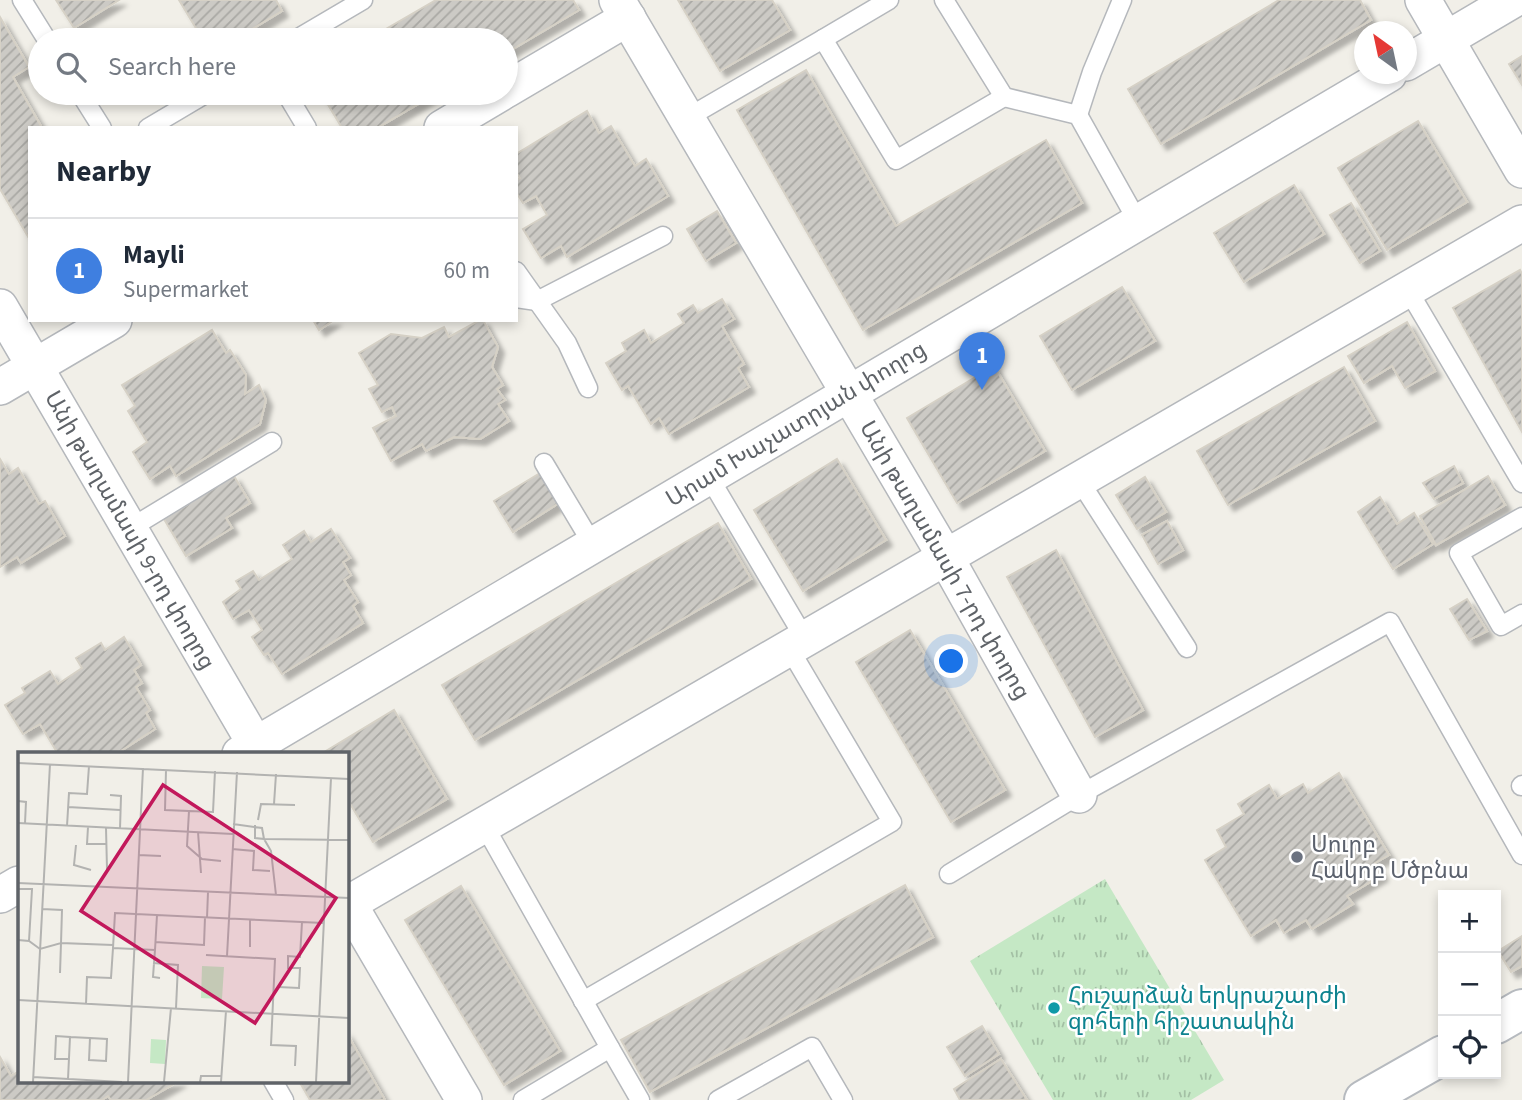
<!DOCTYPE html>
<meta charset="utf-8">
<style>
:root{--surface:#fff;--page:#f2f2f3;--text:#1f2937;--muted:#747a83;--line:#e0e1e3;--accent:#111827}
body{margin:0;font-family:"Source Sans 3","Noto Sans Armenian",sans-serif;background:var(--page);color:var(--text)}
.controls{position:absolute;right:21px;bottom:21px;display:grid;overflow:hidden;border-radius:0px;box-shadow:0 4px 10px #0003}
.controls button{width:63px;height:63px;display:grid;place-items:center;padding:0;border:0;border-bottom:2px solid var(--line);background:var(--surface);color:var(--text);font:35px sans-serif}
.compass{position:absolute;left:1354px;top:21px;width:63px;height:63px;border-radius:50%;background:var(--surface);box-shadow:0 4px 10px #0003;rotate:327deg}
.you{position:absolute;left:952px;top:662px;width:24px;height:24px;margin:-18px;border:5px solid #fff;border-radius:50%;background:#1a73e8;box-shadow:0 0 0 10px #1a73e833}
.badge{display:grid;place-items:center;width:46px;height:46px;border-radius:50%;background:var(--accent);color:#fff;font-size:23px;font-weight:700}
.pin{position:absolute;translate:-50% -58px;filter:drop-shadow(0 2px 4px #0008)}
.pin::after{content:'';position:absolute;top:37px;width:24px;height:21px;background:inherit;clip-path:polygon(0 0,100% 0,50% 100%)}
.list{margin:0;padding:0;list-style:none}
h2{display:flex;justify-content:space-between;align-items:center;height:91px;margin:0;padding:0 28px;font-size:30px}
h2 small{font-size:23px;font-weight:400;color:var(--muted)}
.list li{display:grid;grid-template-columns:46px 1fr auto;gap:21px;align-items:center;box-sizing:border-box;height:105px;padding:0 28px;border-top:2px solid var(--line)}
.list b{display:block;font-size:26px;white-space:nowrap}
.list p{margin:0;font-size:23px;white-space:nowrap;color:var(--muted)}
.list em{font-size:23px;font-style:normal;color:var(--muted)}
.icon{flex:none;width:38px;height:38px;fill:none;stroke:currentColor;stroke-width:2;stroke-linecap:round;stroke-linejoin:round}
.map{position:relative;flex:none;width:1522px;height:1100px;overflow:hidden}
.search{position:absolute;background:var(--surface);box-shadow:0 4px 10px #0003;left:28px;top:28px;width:490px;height:77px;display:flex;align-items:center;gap:18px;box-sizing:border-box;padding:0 24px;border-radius:38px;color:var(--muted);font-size:26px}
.panel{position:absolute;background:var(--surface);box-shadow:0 4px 10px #0003;left:28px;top:126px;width:490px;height:196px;border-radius:0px}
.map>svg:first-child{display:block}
.park{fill:url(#park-tufts)}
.building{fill:url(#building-hatch);stroke:#d6d1c6;stroke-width:2;filter:url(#shadow)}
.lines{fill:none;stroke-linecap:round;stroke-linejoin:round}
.lane-casing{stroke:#b5b8bc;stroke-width:21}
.street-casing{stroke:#b5b8bc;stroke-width:38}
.secondary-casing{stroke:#b6babf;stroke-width:42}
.lane{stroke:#fff;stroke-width:18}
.street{stroke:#fff;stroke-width:35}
.secondary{stroke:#fff;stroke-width:38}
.worship-dot{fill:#6b7280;stroke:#fff;stroke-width:2.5}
.culture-dot{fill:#0f9aa8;stroke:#fff;stroke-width:2.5}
.labels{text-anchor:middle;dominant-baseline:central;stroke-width:5;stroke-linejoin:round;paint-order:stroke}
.street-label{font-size:23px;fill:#5f6368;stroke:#fff}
.worship-label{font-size:23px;fill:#5b616d;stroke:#fff;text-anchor:start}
.culture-label{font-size:23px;fill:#0d838f;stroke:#fff;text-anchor:start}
.inset-road{fill:none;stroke:#b3b3b1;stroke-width:2}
.view{fill:#c2185b;fill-opacity:0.15;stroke:#c2185b;stroke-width:3.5}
.inset-edge{fill:none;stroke:#5f6368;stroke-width:3.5}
</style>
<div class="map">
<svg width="1522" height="1100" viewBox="0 0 1522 1100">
<defs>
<pattern id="park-tufts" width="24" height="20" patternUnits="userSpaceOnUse" patternTransform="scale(1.75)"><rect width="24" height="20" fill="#c5e8c5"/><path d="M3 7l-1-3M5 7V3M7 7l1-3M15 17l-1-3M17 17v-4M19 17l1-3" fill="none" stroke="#a3c0a4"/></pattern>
<pattern id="building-hatch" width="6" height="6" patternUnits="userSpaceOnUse" patternTransform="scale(1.75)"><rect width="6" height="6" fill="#cccac5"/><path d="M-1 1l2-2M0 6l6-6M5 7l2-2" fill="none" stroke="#a9a8a4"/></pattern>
<filter id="shadow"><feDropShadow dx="6" dy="6" stdDeviation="2" flood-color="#0004"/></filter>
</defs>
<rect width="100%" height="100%" fill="#f1efe8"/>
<path class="park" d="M1105,879L1224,1080L1191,1100H1053L970,961Z"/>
<g class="building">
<path d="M56,0H119L74,28Z"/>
<path d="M179,0H276L282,11L234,40H203Z"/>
<path d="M436,0H573L579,10L506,53V40H367Z"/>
<path d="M678,0H772L790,30L720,71Z"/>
<path d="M1279,0H1360L1371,20L1161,144L1128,89Z"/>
<path d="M0,17L29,67L13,77L42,128H30V240L0,189Z"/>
<path d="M1522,56V85L1509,64Z"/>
<path d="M806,70L896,226L1046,140L1082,203L863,330L737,110Z"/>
<path d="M321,93H437L377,128H342Z"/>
<path d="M587,111L599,133L611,126L635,166L646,159L668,196L567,257L561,246L541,258L523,229L547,215L536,196L523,203L516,192V180L520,178L516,172V154Z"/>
<path d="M1418,121L1467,202L1387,250L1338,168Z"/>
<path d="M1294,185L1324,234L1244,282L1214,233Z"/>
<path d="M1351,203L1380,251L1360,263L1330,215Z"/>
<path d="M717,211L736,243L706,261L687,229Z"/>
<path d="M1520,270L1522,274V432L1453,308Z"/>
<path d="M1122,287L1155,341L1072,390L1040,336Z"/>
<path d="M722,299L734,319L722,326L744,364L738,368L749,387L669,434L659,418L651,424L628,386L622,390L606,363L626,351L622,343L644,330L651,343L684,323L678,314L693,305L698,313Z"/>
<path d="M313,320H334L319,330Z"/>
<path d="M480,320H483L498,347L492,367L503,385L497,389L505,400L498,404L509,421L480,439L454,437L426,451L422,444L391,461L373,428L396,416L392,407L382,412L369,389L378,385L359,353L391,334L422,338L444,327L449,337Z"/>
<path d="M1407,322L1435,371L1405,388L1392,366L1364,383L1348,356Z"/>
<path d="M212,330L226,353L230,350L246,375L245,394L259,385L266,400L260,424L176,476L170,466L150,479L133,452L147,442L128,411L135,406L122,385Z"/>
<path d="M994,366L1045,451L957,503L907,418Z"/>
<path d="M1344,367L1375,421L1228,505L1197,451Z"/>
<path d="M0,459L9,474L18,468L39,504L45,501L65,536L21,563L17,557L0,567Z"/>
<path d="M837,459L886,540L803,591L754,510Z"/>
<path d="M1454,466L1463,483L1434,499L1423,483Z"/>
<path d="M540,473L559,503L513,532L494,501Z"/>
<path d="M234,476L250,503L226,518L232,528L186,556L164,519Z"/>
<path d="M1488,476L1505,505L1436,545L1420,516Z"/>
<path d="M1145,477L1166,512L1137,529L1116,495Z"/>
<path d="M1380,497L1397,524L1414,513L1433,544L1393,569L1358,512Z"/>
<path d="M1167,521L1183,550L1158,564L1142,535Z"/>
<path d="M718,523L751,579L475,740L442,685Z"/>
<path d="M331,529L350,558L343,562L351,575L344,580L358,602L353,606L363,623L282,674L268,653L264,655L252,637L262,630L249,610L233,619L223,602L241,589L236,581L253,571L259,580L292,559L283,545L304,531L311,542Z"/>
<path d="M1056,550L1143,710L1095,737L1007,577Z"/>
<path d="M1467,599L1487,631L1469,640L1450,609Z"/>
<path d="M910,630L1005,790L951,822L856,662Z"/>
<path d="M124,637L141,665L134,670L142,683L136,687L150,710L146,713L155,729L116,754H58L40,724L23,734L5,705L25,693L22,688L50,671L58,684L82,668L76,658L101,643L105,650Z"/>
<path d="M394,710L447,799L373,842L346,797V754H321Z"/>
<path d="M1339,773L1389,855L1375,863L1382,875L1347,896L1353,904L1312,929L1306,920L1284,933L1276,920L1251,936L1205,860L1226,847L1217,830L1244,814L1238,804L1269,785L1277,799L1303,784L1308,793Z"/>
<path d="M905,885L933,937L650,1092L621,1040Z"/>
<path d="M461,886L560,1051L504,1085L405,920Z"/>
<path d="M1522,936V966L1511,972L1498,951Z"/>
<path d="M982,1026L999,1054L965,1076L947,1047Z"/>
<path d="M346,1032L385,1100H310L299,1081H346Z"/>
<path d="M0,1057L11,1076L19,1071V1081H179L146,1100H111L108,1096L102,1100H0Z"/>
<path d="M1001,1059L1027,1100H960L954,1089Z"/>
</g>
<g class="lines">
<defs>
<g id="lane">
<path d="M22,0L47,40"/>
<path d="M944,0L1004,97L1078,115L1138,222"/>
<path d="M823,39L889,0"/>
<path d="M295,40L363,0"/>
<path d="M80,93L102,128"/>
<path d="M286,93L307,128"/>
<path d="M1078,115L1092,72L1122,0"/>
<path d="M687,118L823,39L896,160L1004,97"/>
<path d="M148,128L207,93"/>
<path d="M516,271L567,343L588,388"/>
<path d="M1408,290L1522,483"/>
<path d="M516,298L537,301L663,236"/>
<path d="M544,463L593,545"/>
<path d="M709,477L805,639"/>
<path d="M1079,480L1187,648"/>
<path d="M1522,517L1459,553L1501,626L1522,614"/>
<path d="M129,529L272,442"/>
<path d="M1521,786L1522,785"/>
<path d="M484,825L610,1048L523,1100"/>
<path d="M949,874L1079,795L1390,622L1522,855"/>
<path d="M583,1001L892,822L789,648"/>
<path d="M610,1048L640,1100"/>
<path d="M273,1081L284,1100"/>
<path d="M718,1100L812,1047L843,1100"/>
</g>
<g id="street">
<path d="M617,0L946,558L1079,795"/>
<path d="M1423,0L1522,170"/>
<path d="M1406,63L1513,0"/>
<path d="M506,90L628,18"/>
<path d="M442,128L501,93"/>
<path d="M0,307L261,754"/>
<path d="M0,387L114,320"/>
<path d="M240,754L1389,74"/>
<path d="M0,895L19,884"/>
<path d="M346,899L464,1100"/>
<path d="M346,905L1522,223"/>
</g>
<g id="secondary">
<path d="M1496,1024L1522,1009"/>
<path d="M1364,1100L1443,1055"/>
</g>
</defs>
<use href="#lane" class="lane-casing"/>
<use href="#street" class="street-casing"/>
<use href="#secondary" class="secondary-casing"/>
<use href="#lane" class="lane"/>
<use href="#street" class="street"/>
<use href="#secondary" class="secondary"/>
</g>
<circle class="worship-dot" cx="1297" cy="857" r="7"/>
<circle class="culture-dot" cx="1054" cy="1008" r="7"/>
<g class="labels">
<g class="street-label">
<text transform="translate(796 424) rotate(-31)">Արամ Խաչատրյան փողոց</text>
<text transform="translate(130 530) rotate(60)">Անի թաղամասի 9-րդ փողոց</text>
<text transform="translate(945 560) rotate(60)">Անի թաղամասի 7-րդ փողոց</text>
</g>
<g class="worship-label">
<text x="1311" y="844">Սուրբ<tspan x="1311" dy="26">Հակոբ Մծբնա</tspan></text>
</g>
<g class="culture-label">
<text x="1068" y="995">Հուշարձան երկրաշարժի<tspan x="1068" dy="26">զոհերի հիշատակին</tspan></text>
</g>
</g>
<g transform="translate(18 752)">
<rect width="331" height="331" fill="#f1efe8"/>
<path d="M133,287L148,288L147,312L132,311Z" fill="#c5e8c5"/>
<path d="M184,214L206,215L204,247L183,246Z" fill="#c5e8c5"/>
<path class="inset-road" d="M0,11L331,27M148,18L147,58L195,60L197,19M92,43L103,44L102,77M0,49L8,50L7,71M256,52L258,22M50,55L102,58M171,59L169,94L184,107L203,109M240,68L243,52L277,53M0,71L215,82M215,72L244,76L246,87L331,88M237,73V86L246,87L253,99L258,143M49,74L51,41L69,42L71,14M70,75L69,92H88M88,76L89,117M180,80L183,121M58,93L56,113L73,118M214,97L236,99L235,118L252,119M120,103L143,104M0,131L331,146M0,137H14L11,189M24,157L44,158L43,191L95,193M189,166L190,140M0,188L11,189L22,197L43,191L42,221M137,190L186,193L187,165M232,195V168M95,196L97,161L305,171M137,198L136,211L160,213L158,256M188,203L257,207L253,293L278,294L277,314M209,204L219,20M136,211L135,225L142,226M260,235L281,236L282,216H270V204L282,205L284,170M0,248L331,266M68,252L69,225L93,226L95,196L137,198L139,163M52,285L72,286L89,287L88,309L71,308L72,286M15,325L104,330M50,327L52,285L38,284L37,307H51M15,330L32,12M110,330L125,16M146,330L153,256M182,330L183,324H204M203,330L208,259M298,330L313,26"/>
<path class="view" d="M145,33L318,146L237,271L63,159Z"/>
<rect width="331" height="331" class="inset-edge"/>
</g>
</svg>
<div class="controls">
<button>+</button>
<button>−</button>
<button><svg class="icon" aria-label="locate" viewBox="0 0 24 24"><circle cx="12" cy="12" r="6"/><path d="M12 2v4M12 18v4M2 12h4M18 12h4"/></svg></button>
</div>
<svg class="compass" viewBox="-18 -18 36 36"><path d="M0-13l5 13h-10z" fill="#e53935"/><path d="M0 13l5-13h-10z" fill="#747a83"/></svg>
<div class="you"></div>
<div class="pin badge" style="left:982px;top:390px;background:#3f7fe0">1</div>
<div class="search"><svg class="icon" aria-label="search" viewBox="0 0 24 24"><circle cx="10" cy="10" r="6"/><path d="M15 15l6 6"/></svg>Search here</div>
<section class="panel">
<h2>Nearby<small></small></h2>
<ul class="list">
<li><span class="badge" style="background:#3f7fe0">1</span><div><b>Mayli</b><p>Supermarket</p></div><em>60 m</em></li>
</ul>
</section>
</div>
